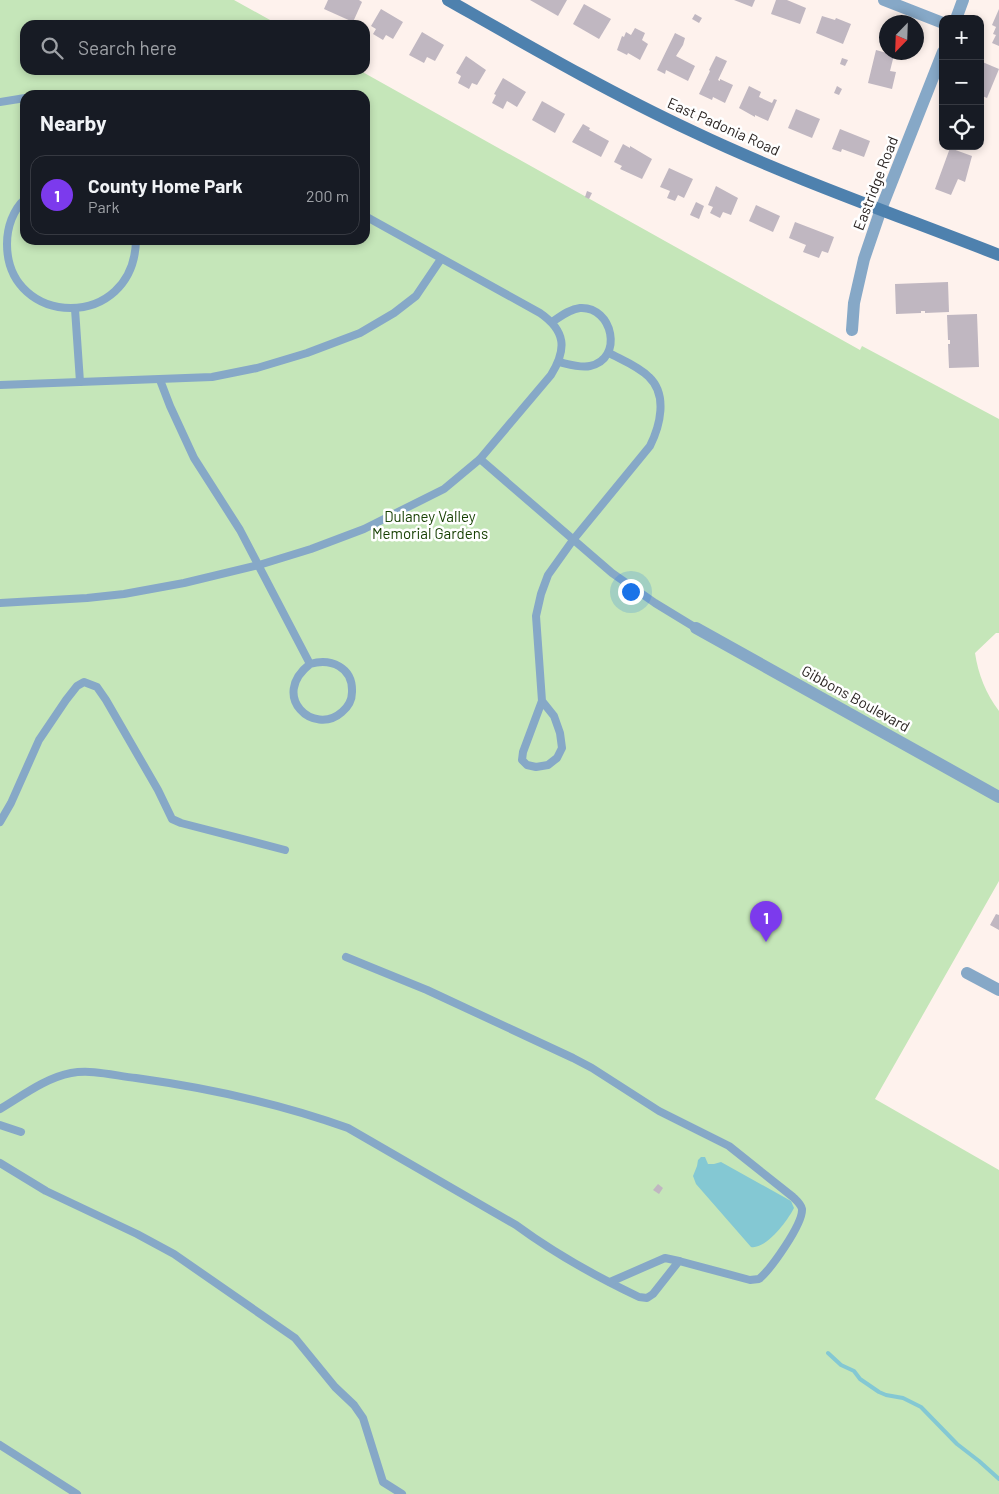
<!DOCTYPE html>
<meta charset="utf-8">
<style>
:root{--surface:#171b24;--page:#242831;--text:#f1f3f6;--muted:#9ea1a6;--line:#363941;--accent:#7c3aed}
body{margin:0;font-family:Barlow,sans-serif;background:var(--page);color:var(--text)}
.controls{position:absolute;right:15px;top:15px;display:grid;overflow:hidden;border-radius:10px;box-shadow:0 2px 8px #0003}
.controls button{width:45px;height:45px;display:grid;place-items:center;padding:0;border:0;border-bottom:1px solid var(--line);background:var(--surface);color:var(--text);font:25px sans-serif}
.compass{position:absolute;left:879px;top:15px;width:45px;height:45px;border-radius:50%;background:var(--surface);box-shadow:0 2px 8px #0003;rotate:203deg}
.you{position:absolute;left:630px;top:591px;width:18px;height:18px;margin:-12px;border:4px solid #fff;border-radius:50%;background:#1a73e8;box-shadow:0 0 0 8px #1a73e833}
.badge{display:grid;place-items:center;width:32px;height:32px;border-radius:50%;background:var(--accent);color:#fff;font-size:16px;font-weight:700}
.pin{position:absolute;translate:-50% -41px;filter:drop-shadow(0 1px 2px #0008)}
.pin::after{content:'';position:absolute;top:26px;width:18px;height:15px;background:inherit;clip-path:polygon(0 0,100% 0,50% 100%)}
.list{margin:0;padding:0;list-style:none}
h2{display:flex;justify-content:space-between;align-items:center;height:65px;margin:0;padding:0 20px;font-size:21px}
h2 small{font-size:16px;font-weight:400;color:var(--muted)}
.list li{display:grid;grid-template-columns:32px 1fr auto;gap:15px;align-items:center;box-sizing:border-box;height:80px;margin:0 10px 10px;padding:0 10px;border:1px solid var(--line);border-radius:15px}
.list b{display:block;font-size:19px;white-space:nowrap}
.list p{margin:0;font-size:16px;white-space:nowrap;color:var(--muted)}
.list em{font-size:16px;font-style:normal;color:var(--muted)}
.icon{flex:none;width:28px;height:28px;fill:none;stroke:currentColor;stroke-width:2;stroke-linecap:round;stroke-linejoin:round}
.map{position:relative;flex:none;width:999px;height:1494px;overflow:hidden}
.search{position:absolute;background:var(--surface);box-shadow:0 2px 8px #0003;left:20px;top:20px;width:350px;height:55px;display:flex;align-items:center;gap:12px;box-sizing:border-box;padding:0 18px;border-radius:15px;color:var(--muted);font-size:19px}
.panel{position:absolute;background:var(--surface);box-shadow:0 2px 8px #0003;left:20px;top:90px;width:350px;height:155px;border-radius:15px}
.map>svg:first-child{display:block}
.green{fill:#c5e6b9;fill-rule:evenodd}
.water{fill:#84c8d3}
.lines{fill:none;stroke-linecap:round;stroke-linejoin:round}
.stream{stroke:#84c8d3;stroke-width:4}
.building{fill:#c0b7c1}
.lane{stroke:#86a8c7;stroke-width:8}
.street{stroke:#86a8c7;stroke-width:12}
.secondary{stroke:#4e81ae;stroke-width:12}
.labels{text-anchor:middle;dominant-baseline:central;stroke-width:5;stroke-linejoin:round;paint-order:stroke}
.street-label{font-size:15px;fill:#2c2624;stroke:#fff}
.park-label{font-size:15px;fill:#153e00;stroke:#fff}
</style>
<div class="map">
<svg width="999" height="1494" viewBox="0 0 999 1494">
<rect width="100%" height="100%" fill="#fef2ed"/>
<path class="green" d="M0,0H234L279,25H25V70H359L860,350L862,346L999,419V633H996L975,653C978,674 986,694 999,711V881L875,1099L999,1170V1494H0ZM25,95H365V240H25Z"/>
<path class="water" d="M701,1157H705L708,1164H714L721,1162L791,1201L794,1208C788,1220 766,1250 751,1247L696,1184L693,1176L697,1166L698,1160Z"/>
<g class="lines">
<path class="stream" d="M828,1353L841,1365L854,1371L860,1379L879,1392L886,1395L903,1398L921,1407L957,1444L979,1461L999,1479"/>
</g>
<g class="building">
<path d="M328,0H359L362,2L353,22L324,9Z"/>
<path d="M530,0H567L558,16Z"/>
<path d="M734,0H755L752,7Z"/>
<path d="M776,0H787L806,8L800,24L771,14Z"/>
<path d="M584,4L611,19L599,39L573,24Z"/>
<path d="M381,9L403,22L393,39L386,35L383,40L373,34L376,29L371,26Z"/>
<path d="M999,9V46L992,43L996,35L993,34L996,27L992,25Z"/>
<path d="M695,14L702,18L699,23L692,19Z"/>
<path d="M822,16L835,20L836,18L851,24L843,44L816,33Z"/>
<path d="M635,28L645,33L642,40L648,44L640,60L628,53L627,55L617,50L622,36L624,37L626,32L631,35Z"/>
<path d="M422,32L444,45L435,61L427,57L424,63L409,55Z"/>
<path d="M675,33L685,38L683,45L676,56L695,66L688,81L666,70L665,74L657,70Z"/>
<path d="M876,50L894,55L890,71L896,72L892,89L868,83Z"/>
<path d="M466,56L486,70L477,85L472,83L469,89L458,83L461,76L456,73Z"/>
<path d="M716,56L727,61L718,80L720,81V79L733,85L725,103L713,97L712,100L699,94L710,71L709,70Z"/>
<path d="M842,58L848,60L845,66L840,64Z"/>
<path d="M980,61L999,69L987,98L980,95Z"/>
<path d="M503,78L526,92L517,107L507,101L503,109L492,103L496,95L494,94Z"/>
<path d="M749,86L761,92L759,97L772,103L774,99L777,100L768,121L755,115V117L739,108Z"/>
<path d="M837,86L842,89L839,95L834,93Z"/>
<path d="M542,101L565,114L555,133L532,120Z"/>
<path d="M796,109L820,119L812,138L788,128Z"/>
<path d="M583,124L590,128L589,130L609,141L601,157L572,142Z"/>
<path d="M840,129L870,141L864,157L842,149L841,152L832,149Z"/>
<path d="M623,144L630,148V146L652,159L642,179L620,169L622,166L614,162Z"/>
<path d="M950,148L972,156L965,182L958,179L951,195L935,189Z"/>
<path d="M669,168L693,179L684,198L678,195L675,201L667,198L670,191L660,187Z"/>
<path d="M716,186L738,198L731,215L723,212L720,218L710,213L713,207L708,205Z"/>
<path d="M587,191L592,193L589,199L585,197Z"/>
<path d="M696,202L704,206L699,219L690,215Z"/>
<path d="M756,205L780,216L773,232L749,221Z"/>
<path d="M795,222L834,237L828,253L822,251L819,258L803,252L806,245L789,238Z"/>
<path d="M948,282L949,312L925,313V311H921V313L896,314L895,284Z"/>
<path d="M977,314L979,367L949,368L948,344H950V340H948L947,315Z"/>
<path d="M996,914L999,915V930L990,925Z"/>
<path d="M658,1184L663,1188L659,1194L653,1190Z"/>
</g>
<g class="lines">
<g class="lane">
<path d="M0,102L25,98"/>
<path d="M25,199C13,210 7,227 7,244C7,328 134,332 136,240"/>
<path d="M75,309L80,382"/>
<path d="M552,322C561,316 570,309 580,308C613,306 624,359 590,366C580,368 568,364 559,362"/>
<path d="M160,380L170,406L194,458L240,530L310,664C331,658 353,667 352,692C352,700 348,707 342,712C314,737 269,696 310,664"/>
<path d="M0,385L212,377L257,368L307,353L360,333L394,313L416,296L441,259"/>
<path d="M480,459L612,573L655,603L696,628"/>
<path d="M0,603L87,598L124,594L184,583L259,565L311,549L364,529L444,489L480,459L551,375C567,349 566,331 540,313L365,216"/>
<path d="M542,701L523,752L522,760L527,765L536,767L548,765L557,758L562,748L560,733L554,716L542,701L536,616L541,594L548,575L573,540L650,446C660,426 668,395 649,377C638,366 622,360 609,353"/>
<path d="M0,822L11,803L39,740L66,700L77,686L84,682L97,687L106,700L158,790L172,819L181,823L285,850"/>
<path d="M0,1109C22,1096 45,1078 71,1073C92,1069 116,1076 136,1078C208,1088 279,1103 348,1128L516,1225C554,1253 597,1277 639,1297L647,1298L653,1294L679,1261L750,1280L759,1279C771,1269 803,1224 802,1209C801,1204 796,1200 793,1197L729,1146L659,1111L592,1068L573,1058L427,990L346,957"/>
<path d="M0,1125L21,1132"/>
<path d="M0,1163L46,1191L137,1234L174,1254L295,1338L335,1387L354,1405L363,1418L383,1482L402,1494"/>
<path d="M610,1282L665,1258L679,1261"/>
<path d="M0,1445L77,1494"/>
</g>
<g class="street">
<path d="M884,0L943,23"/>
<path d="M956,19L963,0"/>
<path d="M852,330L854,303L864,259L881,209L943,52"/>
<path d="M696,628L999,797"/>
<path d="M967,973L999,990"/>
</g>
<path class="secondary" d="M448,0C529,46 610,93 694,132C793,179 897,215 999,255"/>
</g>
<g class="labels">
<g class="street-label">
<text transform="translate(724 126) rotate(24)">East Padonia Road</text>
<text transform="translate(875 183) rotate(-69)">Eastridge Road</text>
<text transform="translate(856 698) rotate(29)">Gibbons Boulevard</text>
</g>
<g class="park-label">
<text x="430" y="516">Dulaney Valley<tspan x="430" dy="17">Memorial Gardens</tspan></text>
</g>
</g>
</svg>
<div class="controls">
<button>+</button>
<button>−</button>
<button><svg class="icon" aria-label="locate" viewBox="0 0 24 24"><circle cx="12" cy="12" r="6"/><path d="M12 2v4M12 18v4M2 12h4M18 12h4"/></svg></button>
</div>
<svg class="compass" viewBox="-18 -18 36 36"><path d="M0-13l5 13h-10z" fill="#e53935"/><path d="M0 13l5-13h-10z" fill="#9ea1a6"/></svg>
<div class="you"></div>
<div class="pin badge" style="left:766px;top:942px">1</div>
<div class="search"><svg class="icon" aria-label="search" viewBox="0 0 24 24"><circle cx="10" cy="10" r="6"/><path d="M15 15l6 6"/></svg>Search here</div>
<section class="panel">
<h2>Nearby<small></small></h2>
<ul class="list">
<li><span class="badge">1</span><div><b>County Home Park</b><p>Park</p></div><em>200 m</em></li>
</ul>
</section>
</div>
